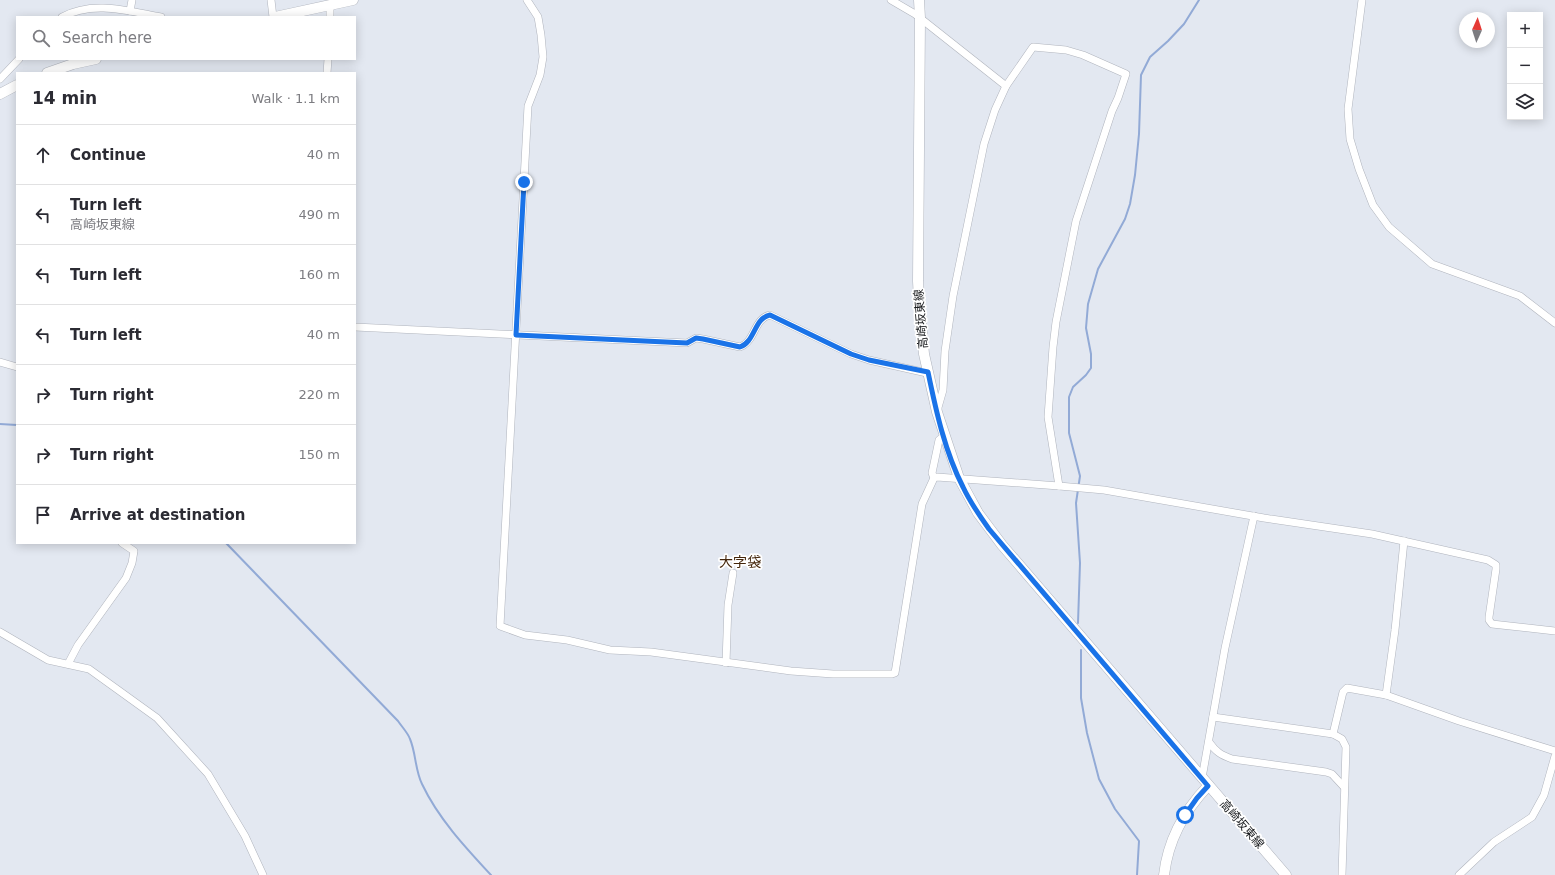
<!DOCTYPE html>
<meta charset="utf-8">
<style>
:root{--surface:#fff;--page:#f2f2f3;--text:#2b2b33;--muted:#7c7c81;--line:#e1e1e2}
body{margin:0;font-family:"DejaVu Sans","Noto Sans JP",sans-serif;background:var(--page);color:var(--text)}
.controls{position:absolute;right:12px;top:12px;display:grid;overflow:hidden;border-radius:0px;box-shadow:0 2px 10px #0003}
.controls button{width:36px;height:36px;display:grid;place-items:center;padding:0;border:0;border-bottom:1px solid var(--line);background:var(--surface);color:var(--text);font:20px sans-serif}
.compass{position:absolute;left:1459px;top:12px;width:36px;height:36px;border-radius:50%;background:var(--surface);box-shadow:0 2px 10px #0003;rotate:3deg}
.stop{position:absolute;width:12px;height:12px;margin:-9px;border:3px solid #1a73e8;border-radius:50%;background:#fff}
.stop.end{background:#1a73e8;border-color:#fff;box-shadow:0 1px 4px #0008}
.list{margin:0;padding:0;list-style:none}
h2{display:flex;justify-content:space-between;align-items:center;height:52px;margin:0;padding:0 16px;font-size:17px}
h2 small{font-size:13px;font-weight:400;color:var(--muted)}
.list li{display:grid;grid-template-columns:26px 1fr auto;gap:12px;align-items:center;box-sizing:border-box;height:60px;padding:0 16px;border-top:1px solid var(--line)}
.list b{display:block;font-size:15px;white-space:nowrap}
.list p{margin:0;font-size:13px;white-space:nowrap;color:var(--muted)}
.list em{font-size:13px;font-style:normal;color:var(--muted)}
.icon{flex:none;width:22px;height:22px;fill:none;stroke:currentColor;stroke-width:2;stroke-linecap:round;stroke-linejoin:round}
.map{position:relative;flex:none;width:1555px;height:875px;overflow:hidden}
.search{position:absolute;background:var(--surface);box-shadow:0 2px 10px #0003;left:16px;top:16px;width:340px;height:44px;display:flex;align-items:center;gap:10px;box-sizing:border-box;padding:0 14px;border-radius:0px;color:var(--muted);font-size:15px}
.panel{position:absolute;background:var(--surface);box-shadow:0 2px 10px #0003;left:16px;top:72px;width:340px;height:472px;border-radius:0px}
.map>svg:first-child{display:block}
.lines{fill:none;stroke-linecap:round;stroke-linejoin:round}
.stream{stroke:#92aad6;stroke-width:2}
.street-casing{stroke:#b0b4bd;stroke-width:8}
.secondary-casing{stroke:#b0b4bd;stroke-width:11}
.street{stroke:#fff;stroke-width:7}
.secondary{stroke:#fff;stroke-width:10}
.route{stroke:#1a73e8;stroke-width:5}
.labels{text-anchor:middle;dominant-baseline:central;stroke-width:3.5;stroke-linejoin:round;paint-order:stroke}
.street-label{font-size:12px;fill:#181a1d;stroke:#fff}
.quarter-label{font-size:14px;fill:#44260b;stroke:#fff}
</style>
<div class="map">
<svg width="1555" height="875" viewBox="0 0 1555 875">
<rect width="100%" height="100%" fill="#e3e8f1"/>
<g class="lines">
<g class="stream">
<path d="M0,424L17,425"/>
<path d="M226,543L398,721C402,727 408,733 410,739C416,753 415,770 422,784C438,818 465,847 491,875"/>
<path d="M1078,623L1080,563L1076,503L1080,476L1069,433V397L1073,387L1086,375L1091,368V354L1086,328L1088,304L1098,269L1125,219L1130,204L1135,175L1139,134L1141,75L1150,57L1168,41L1184,24L1199,0"/>
<path d="M1081,650V698L1087,733L1099,779L1115,809L1139,841L1137,875"/>
</g>
<defs>
<g id="street">
<path d="M271,0L273,17"/>
<path d="M527,0L538,17L541,35L543,57L540,75L528,106L500,626L525,635L567,640L610,650L651,652L791,671L833,674H892L895,673L922,504L934,478L937,477L1059,486L1104,490L1264,518L1372,534L1488,560L1496,565V569L1489,617V620L1492,624L1555,631"/>
<path d="M891,0L915,14L1006,86"/>
<path d="M1362,0L1348,109L1350,139L1359,169L1373,205L1389,227L1432,264L1520,296L1555,323"/>
<path d="M130,11L132,0"/>
<path d="M62,17C93,0 128,11 161,17"/>
<path d="M330,17V5"/>
<path d="M327,73L328,59"/>
<path d="M0,79L19,59"/>
<path d="M355,327L687,343L696,338L703,339L740,347C755,342 754,318 770,315L851,354L869,360L927,373"/>
<path d="M0,362L17,367"/>
<path d="M937,411L943,390L945,351L953,296L984,144L995,110L1006,86L1033,47L1066,50L1083,55L1126,74L1118,98L1112,111L1076,221L1056,322L1053,347L1048,417L1059,486"/>
<path d="M934,478L932,473L939,440L944,436"/>
<path d="M0,632L48,660L89,669L157,718L208,774L245,836L263,875"/>
<path d="M726,663L728,605L733,573"/>
<path d="M68,664L78,645L126,578L132,563L134,551L122,543"/>
<path d="M1386,695L1395,630L1404,541"/>
<path d="M1213,717L1333,734L1342,739L1346,747L1342,875"/>
<path d="M1333,734L1343,692L1347,688L1386,695L1459,721L1555,751"/>
<path d="M1209,742C1216,752 1221,755 1232,759L1326,772L1332,774L1344,787"/>
<path d="M1202,778L1225,648L1254,516"/>
<path d="M1459,875L1494,842L1532,817L1544,795L1555,756"/>
</g>
<g id="secondary">
<path d="M919,0L920,18L918,281L919,300L924,354L937,412L959,478L978,513L1002,545L1286,875"/>
<path d="M275,17L353,0"/>
<path d="M47,73L73,64L96,59"/>
<path d="M0,94L17,85"/>
<path d="M1164,875C1168,840 1184,811 1208,786"/>
</g>
</defs>
<use href="#street" class="street-casing"/>
<use href="#secondary" class="secondary-casing"/>
<use href="#street" class="street"/>
<use href="#secondary" class="secondary"/>
</g>
<g class="lines">
<path class="route" d="M524,182L516,335L687,343L696,338L703,339L740,347C755,342 754,318 770,315L851,354L869,360L928,372C936,411 945,452 963,487C970,502 979,515 989,529L1208,786L1197,798L1185,815"/>
</g>
<g class="labels">
<g class="street-label">
<text transform="translate(921 319) rotate(-95)">高崎坂東線</text>
<text transform="translate(1242 824) rotate(49)">高崎坂東線</text>
</g>
<g class="quarter-label">
<text x="740" y="562">大字袋</text>
</g>
</g>
</svg>
<div class="controls">
<button>+</button>
<button>−</button>
<button><svg class="icon" aria-label="layers" viewBox="0 0 24 24"><path d="M12 4l9 5-9 5-9-5zM3 14l9 5 9-5"/></svg></button>
</div>
<svg class="compass" viewBox="-18 -18 36 36"><path d="M0-13l5 13h-10z" fill="#e53935"/><path d="M0 13l5-13h-10z" fill="#7c7c81"/></svg>
<div class="stop" style="left:1185px;top:815px"></div>
<div class="stop end" style="left:524px;top:182px"></div>
<div class="search"><svg class="icon" aria-label="search" viewBox="0 0 24 24"><circle cx="10" cy="10" r="6"/><path d="M15 15l6 6"/></svg>Search here</div>
<section class="panel">
<h2>14 min<small>Walk · 1.1 km</small></h2>
<ul class="list">
<li><svg class="icon" aria-label="ahead" viewBox="0 0 24 24"><path d="M12 20V5M6 11l6-6 6 6"/></svg><div><b>Continue</b></div><em>40 m</em></li>
<li><svg class="icon" aria-label="left" viewBox="0 0 24 24"><path d="M17 20v-9H6M10 6l-5 5 5 5"/></svg><div><b>Turn left</b><p>高崎坂東線</p></div><em>490 m</em></li>
<li><svg class="icon" aria-label="left" viewBox="0 0 24 24"><path d="M17 20v-9H6M10 6l-5 5 5 5"/></svg><div><b>Turn left</b></div><em>160 m</em></li>
<li><svg class="icon" aria-label="left" viewBox="0 0 24 24"><path d="M17 20v-9H6M10 6l-5 5 5 5"/></svg><div><b>Turn left</b></div><em>40 m</em></li>
<li><svg class="icon" aria-label="right" viewBox="0 0 24 24"><path d="M7 20v-9h11M14 6l5 5-5 5"/></svg><div><b>Turn right</b></div><em>220 m</em></li>
<li><svg class="icon" aria-label="right" viewBox="0 0 24 24"><path d="M7 20v-9h11M14 6l5 5-5 5"/></svg><div><b>Turn right</b></div><em>150 m</em></li>
<li><svg class="icon" aria-label="arrive" viewBox="0 0 24 24"><path d="M6 21V4h12l-3 4 3 4H6"/></svg><div><b>Arrive at destination</b></div></li>
</ul>
</section>
</div>
